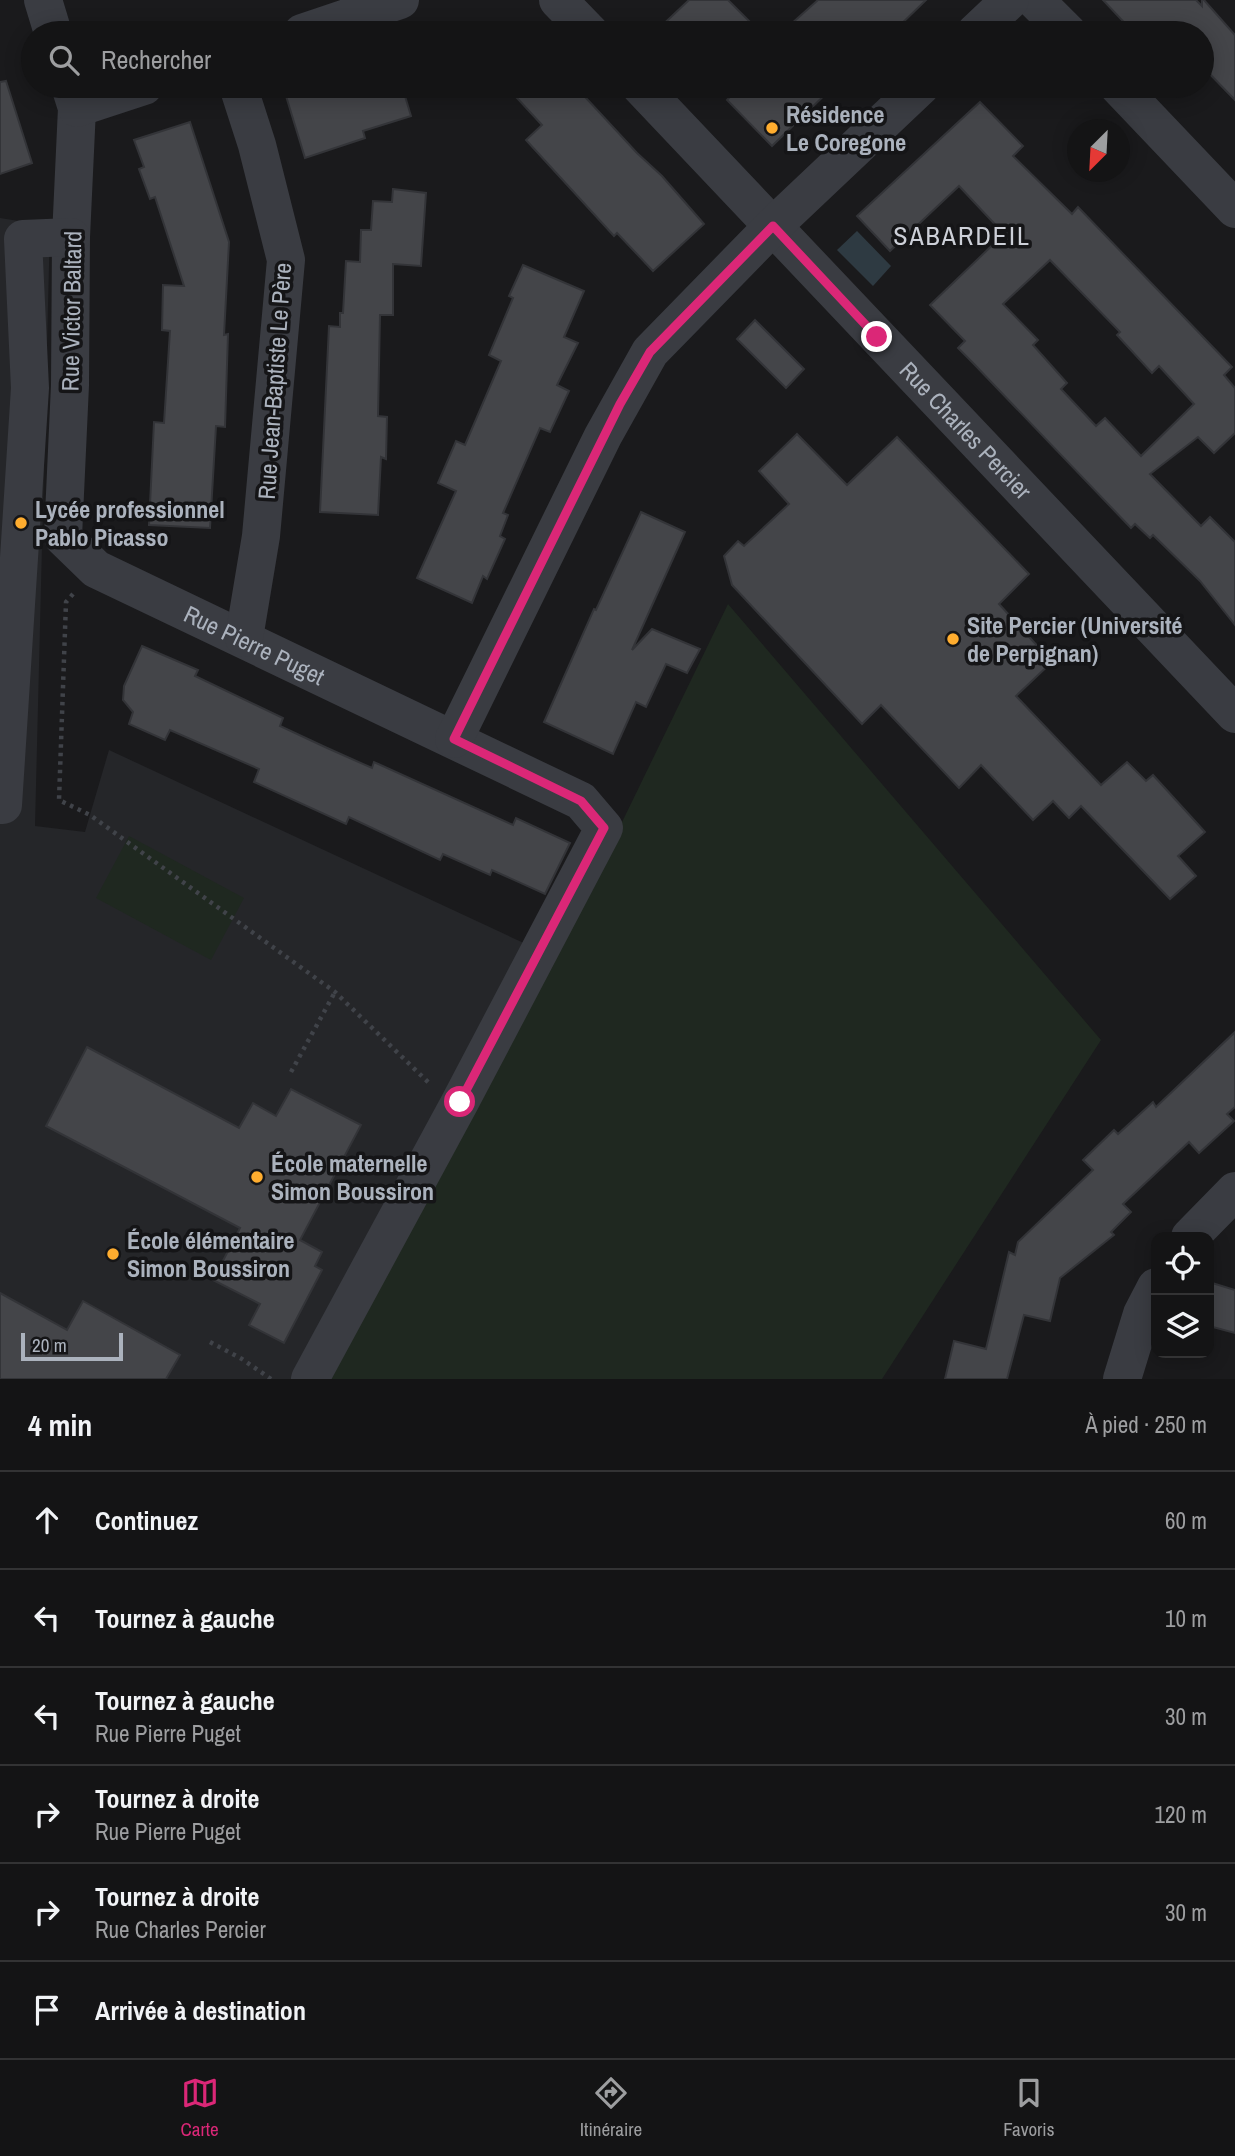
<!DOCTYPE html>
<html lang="fr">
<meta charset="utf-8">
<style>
:root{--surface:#141415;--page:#212122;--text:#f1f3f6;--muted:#9d9ea0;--line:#333334;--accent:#db2777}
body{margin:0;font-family:"Archivo Narrow",sans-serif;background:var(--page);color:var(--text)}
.controls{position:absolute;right:21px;bottom:21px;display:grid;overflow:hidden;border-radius:14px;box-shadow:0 4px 18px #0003}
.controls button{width:63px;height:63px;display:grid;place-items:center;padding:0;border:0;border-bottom:2px solid var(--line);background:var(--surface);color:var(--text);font:35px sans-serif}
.compass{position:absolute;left:1067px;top:119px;width:63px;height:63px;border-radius:50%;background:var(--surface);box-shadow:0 4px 18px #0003;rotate:204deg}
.scale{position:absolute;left:21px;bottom:18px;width:102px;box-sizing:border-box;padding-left:7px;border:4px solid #abb2bd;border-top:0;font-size:19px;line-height:24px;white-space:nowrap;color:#abb2bd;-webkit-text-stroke:5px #151517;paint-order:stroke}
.stop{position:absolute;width:21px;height:21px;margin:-16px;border:5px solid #db2777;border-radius:50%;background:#fff}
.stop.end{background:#db2777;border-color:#fff;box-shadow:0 2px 7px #0008}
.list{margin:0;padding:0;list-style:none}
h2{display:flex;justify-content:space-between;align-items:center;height:91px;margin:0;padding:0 28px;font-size:30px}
h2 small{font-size:23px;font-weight:400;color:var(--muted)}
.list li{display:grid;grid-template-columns:46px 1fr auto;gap:21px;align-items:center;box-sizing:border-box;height:98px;padding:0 28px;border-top:2px solid var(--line)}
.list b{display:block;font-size:26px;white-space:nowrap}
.list p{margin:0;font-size:23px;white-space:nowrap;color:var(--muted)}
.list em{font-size:23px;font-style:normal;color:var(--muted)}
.icon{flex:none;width:38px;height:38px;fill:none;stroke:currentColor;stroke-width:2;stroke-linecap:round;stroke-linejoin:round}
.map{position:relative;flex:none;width:1235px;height:1379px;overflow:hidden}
.search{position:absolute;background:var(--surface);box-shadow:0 4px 18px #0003;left:21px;right:21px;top:21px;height:77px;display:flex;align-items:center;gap:18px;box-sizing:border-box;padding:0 24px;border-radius:38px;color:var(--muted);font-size:26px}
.sheet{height:679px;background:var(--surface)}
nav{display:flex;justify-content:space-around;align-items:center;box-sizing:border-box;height:98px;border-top:2px solid var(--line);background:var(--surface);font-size:19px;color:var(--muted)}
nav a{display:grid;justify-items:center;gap:4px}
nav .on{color:var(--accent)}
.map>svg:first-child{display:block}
.built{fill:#252629}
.green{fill:#1f2820}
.water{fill:#2e3a42}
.building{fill:#444549;stroke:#333438;stroke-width:2;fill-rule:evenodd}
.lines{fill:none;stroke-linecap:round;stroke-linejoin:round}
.path{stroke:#404349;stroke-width:4.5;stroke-dasharray:3.5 5;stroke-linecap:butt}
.minor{stroke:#3a3c42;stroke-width:38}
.route{stroke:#db2777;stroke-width:9}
.poi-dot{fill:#ffad2f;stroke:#151517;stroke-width:2.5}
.labels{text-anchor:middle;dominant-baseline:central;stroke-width:7;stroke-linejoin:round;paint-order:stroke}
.poi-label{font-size:24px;font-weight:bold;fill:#abb2bd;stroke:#151517;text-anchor:start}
.street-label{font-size:24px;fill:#abb2bd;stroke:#151517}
.neighbourhood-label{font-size:26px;letter-spacing:2px;fill:#cdd0d8;stroke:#151517}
</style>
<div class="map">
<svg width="1235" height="1379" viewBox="0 0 1235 1379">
<rect width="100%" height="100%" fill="#1a1a1c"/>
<path class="built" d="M0,218L50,226L35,826L85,832L109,750L556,958L331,1379H0Z"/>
<g class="green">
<path d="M728,604L1101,1040L882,1379H331L556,958Z"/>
<path d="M129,836L244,898L211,960L96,898Z"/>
</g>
<path class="water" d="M857,231L891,266L873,286L837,250Z"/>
<g class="building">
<path d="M689,0H728L761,33H654Z"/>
<path d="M818,0H926L892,33H781Z"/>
<path d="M1103,0H1196L1202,6V0H1204L1235,35V100L1202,66V33H1134Z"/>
<path d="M6,81L32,163L0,174V82Z"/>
<path d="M322,86H402L411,116L363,131L365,138L305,158L286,96Z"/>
<path d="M506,86H575L637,153L662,176L704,224L653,271L617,233L614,236L526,140L542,125Z"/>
<path d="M739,86H834L772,146L727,100Z"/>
<path d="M980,102L1023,146L1013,156L1072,214L1078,207L1232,367L1224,375L1235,388V433L1214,453L1198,437L1150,474L1201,526L1210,517L1235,542V625L1200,581L1153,535L1150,538L1135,524L1131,528L973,363L958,348L965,341L930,305L1004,234L959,186L890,251L857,216ZM1050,260L1120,332L1117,335L1152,373L1159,366L1194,404L1141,456L1105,418L1096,426L1061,389L1067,383L1033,345L1038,340L1003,304Z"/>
<path d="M190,122L229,242L224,335L228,334L225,427L216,426L210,528L149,525L154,422L164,423L170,331L162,330L163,285L184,286L155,197L150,199L139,169L144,167L134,140Z"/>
<path d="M393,189L426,193L421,266L393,264V315H380L378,416L387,417L386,459L381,457L378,515L320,512L329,326L340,327V313H343L346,261L360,262L361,230H371L373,201L392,202Z"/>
<path d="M523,265L584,291L564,337L578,343L557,385L569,391L550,432L540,428L503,513L508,515L500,536L505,539L487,579L483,576L472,603L417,578L456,491L438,483L456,441L465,445L501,361L489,355L513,298L509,296Z"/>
<path d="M755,320L804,369L786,388L737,339Z"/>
<path d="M797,434L847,485L897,437L1029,574L999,604L1052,662L1016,696L1101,785L1127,762L1146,781L1153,775L1205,832L1178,856L1196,876L1170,899L1081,806L1069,818L1053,801L1033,820L981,765L959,788L881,705L862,724L732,585L724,556L738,541L744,546L789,504L759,471Z"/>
<path d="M641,512L685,532L632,650L652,629L700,649L687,673L666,664L646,707L636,702L613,754L544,722L594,609L596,610Z"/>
<path d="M142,646L198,670L195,676L283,718L280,726L325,747L372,768L374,762L513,825L516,818L570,843L545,894L492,870L490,875L443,854L440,860L349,817L346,824L254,782L259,769L170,730L165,740L129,724L133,712L123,700L124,686Z"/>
<path d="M1235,1032V1107L1227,1114L1234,1121L1199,1153L1189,1142L1123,1204L1131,1212L1111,1232L1114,1235L1060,1278L1050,1321L1024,1315L1007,1379H945L954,1341L986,1349L1009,1252L1015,1255L1018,1242L1093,1170L1083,1160L1114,1130L1118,1134L1153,1102L1156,1107Z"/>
<path d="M87,1047L239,1128L253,1103L276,1116L291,1089L361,1125L300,1240L322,1252L315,1266L322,1270L284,1343L249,1325L260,1304L213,1280L240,1228L46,1126Z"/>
<path d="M1209,1282L1235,1290V1333L1209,1326Z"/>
<path d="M0,1293L67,1330L83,1301L180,1355L166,1379H0Z"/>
</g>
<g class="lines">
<g class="path">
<path d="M73,594L66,602L59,800L90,815L335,992L430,1084"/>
<path d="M291,1072L335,992"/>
<path d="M210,1342L242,1359L271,1379"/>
</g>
<g class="minor">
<path d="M43,0L53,33"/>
<path d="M558,0L590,33"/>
<path d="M1035,0L1068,33"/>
<path d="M302,33L400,0"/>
<path d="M975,33L1010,0"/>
<path id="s1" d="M70,86L77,108L71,237L70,385L63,537L96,569L581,801L604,828L460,1102L310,1379"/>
<path d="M238,86L257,145L286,260L261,536L244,638"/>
<path id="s2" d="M640,86L1235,714"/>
<path d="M1118,86L1235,209"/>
<path d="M77,108L144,86"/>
<path d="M454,739L603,436L650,352L773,226L921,86"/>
<path d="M0,805H3L30,388L23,239L71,237"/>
<path d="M1190,1237L1235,1191"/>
<path d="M1122,1379L1142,1314L1156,1287"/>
</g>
</g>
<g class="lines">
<path class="route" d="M460,1102L604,828L581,801L454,739L620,404L650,352L773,226L877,337"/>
</g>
<g class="poi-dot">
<circle cx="772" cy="128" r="7"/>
<circle cx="21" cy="523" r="7"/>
<circle cx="953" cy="639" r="7"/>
<circle cx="257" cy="1177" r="7"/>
<circle cx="113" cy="1254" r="7"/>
</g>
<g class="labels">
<g class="poi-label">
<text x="786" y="114">Résidence<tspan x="786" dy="28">Le Coregone</tspan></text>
<text x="35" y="509">Lycée professionnel<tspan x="35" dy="28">Pablo Picasso</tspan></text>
<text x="967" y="625">Site Percier (Université<tspan x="967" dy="28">de Perpignan)</tspan></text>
<text x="271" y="1163">École maternelle<tspan x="271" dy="28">Simon Boussiron</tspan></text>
<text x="127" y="1240">École élémentaire<tspan x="127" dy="28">Simon Boussiron</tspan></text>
</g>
<g class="street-label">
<text transform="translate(71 311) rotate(-89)">Rue Victor Baltard</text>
<text transform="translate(274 381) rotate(-86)">Rue Jean-Baptiste Le Père</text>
<text stroke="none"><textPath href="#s2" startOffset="474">Rue Charles Percier</textPath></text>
<text stroke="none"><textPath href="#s1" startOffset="674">Rue Pierre Puget</textPath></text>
</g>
<g class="neighbourhood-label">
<text x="962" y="235">SABARDEIL</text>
</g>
</g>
</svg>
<div class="controls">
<button><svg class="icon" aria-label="locate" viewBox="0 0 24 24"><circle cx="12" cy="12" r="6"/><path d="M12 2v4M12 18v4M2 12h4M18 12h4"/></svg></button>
<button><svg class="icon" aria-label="layers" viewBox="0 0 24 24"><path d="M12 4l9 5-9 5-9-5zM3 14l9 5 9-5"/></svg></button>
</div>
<svg class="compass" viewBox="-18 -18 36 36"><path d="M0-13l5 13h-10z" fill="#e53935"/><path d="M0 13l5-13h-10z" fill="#9d9ea0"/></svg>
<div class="scale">20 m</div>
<div class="stop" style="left:460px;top:1102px"></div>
<div class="stop end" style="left:877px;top:337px"></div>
<div class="search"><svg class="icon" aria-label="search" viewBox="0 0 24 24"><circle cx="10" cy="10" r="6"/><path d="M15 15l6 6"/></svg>Rechercher</div>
</div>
<section class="sheet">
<h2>4 min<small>À pied · 250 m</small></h2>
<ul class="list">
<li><svg class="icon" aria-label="ahead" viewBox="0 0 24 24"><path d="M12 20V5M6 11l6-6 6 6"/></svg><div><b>Continuez</b></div><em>60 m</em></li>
<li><svg class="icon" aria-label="left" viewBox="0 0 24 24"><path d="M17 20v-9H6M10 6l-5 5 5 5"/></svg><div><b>Tournez à gauche</b></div><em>10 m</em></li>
<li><svg class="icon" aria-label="left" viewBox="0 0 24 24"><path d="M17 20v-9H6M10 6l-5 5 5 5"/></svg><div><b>Tournez à gauche</b><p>Rue Pierre Puget</p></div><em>30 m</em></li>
<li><svg class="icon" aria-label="right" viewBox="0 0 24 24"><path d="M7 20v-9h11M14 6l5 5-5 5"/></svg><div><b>Tournez à droite</b><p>Rue Pierre Puget</p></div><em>120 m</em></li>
<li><svg class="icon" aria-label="right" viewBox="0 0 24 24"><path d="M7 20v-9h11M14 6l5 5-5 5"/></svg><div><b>Tournez à droite</b><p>Rue Charles Percier</p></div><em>30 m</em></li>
<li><svg class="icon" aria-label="arrive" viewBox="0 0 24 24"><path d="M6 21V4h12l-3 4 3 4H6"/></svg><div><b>Arrivée à destination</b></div></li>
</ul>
</section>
<nav>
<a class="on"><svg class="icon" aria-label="map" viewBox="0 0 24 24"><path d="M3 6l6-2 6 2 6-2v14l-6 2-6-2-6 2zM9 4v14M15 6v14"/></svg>Carte</a>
<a><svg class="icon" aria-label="directions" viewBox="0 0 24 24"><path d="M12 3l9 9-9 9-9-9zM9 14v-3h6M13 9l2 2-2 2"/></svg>Itinéraire</a>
<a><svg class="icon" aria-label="saved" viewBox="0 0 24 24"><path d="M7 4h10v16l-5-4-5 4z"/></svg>Favoris</a>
</nav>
